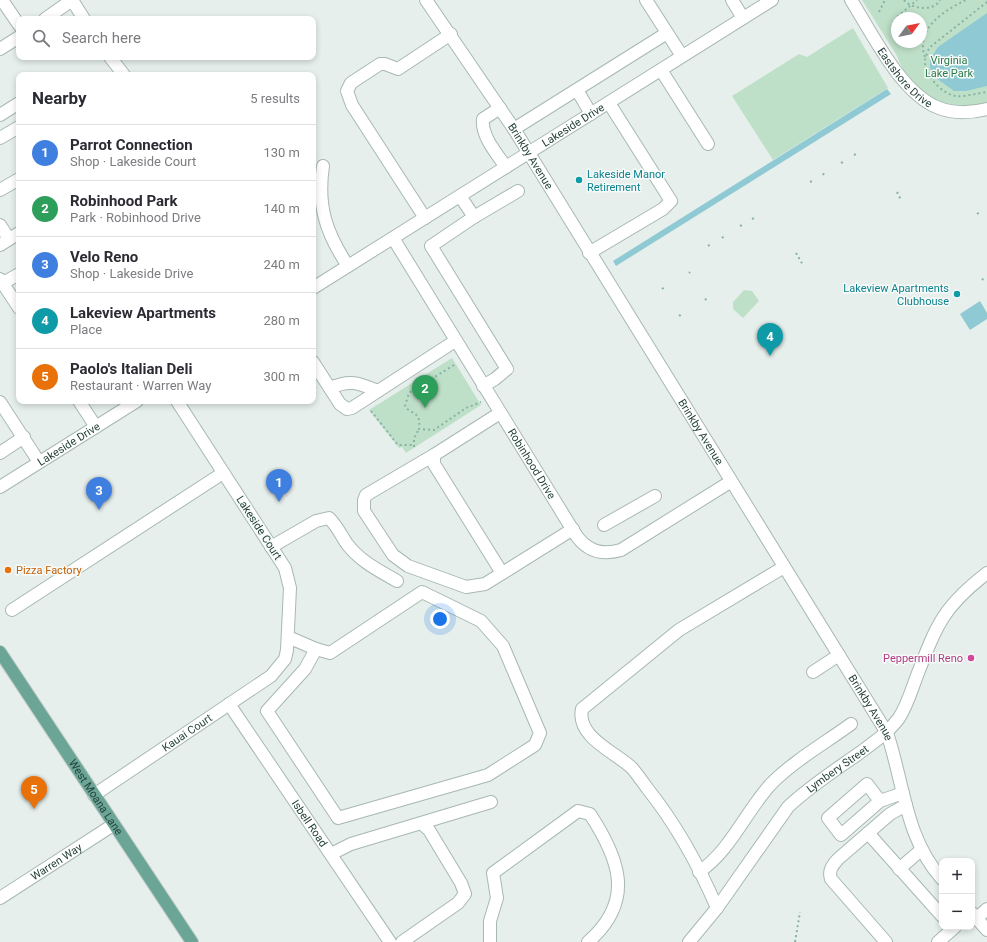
<!DOCTYPE html>
<meta charset="utf-8">
<style>
:root{--surface:#fff;--page:#f2f2f3;--text:#2b2b33;--muted:#7c7c81;--line:#e1e1e2;--accent:#7c3aed}
body{margin:0;font-family:Roboto,sans-serif;background:var(--page);color:var(--text)}
.controls{position:absolute;right:12px;bottom:12px;display:grid;overflow:hidden;border-radius:8px;box-shadow:0 2px 6px #0003}
.controls button{width:36px;height:36px;display:grid;place-items:center;padding:0;border:0;border-bottom:1px solid var(--line);background:var(--surface);color:var(--text);font:20px sans-serif}
.compass{position:absolute;left:891px;top:12px;width:36px;height:36px;border-radius:50%;background:var(--surface);box-shadow:0 2px 6px #0003;rotate:57deg}
.you{position:absolute;left:440px;top:619px;width:14px;height:14px;margin:-10px;border:3px solid #fff;border-radius:50%;background:#1a73e8;box-shadow:0 0 0 6px #1a73e833}
.badge{display:grid;place-items:center;width:26px;height:26px;border-radius:50%;background:var(--accent);color:#fff;font-size:13px;font-weight:700}
.pin{position:absolute;translate:-50% -33px;filter:drop-shadow(0 1px 2px #0008)}
.pin::after{content:'';position:absolute;top:21px;width:14px;height:12px;background:inherit;clip-path:polygon(0 0,100% 0,50% 100%)}
.list{margin:0;padding:0;list-style:none}
h2{display:flex;justify-content:space-between;align-items:center;height:52px;margin:0;padding:0 16px;font-size:17px}
h2 small{font-size:13px;font-weight:400;color:var(--muted)}
.list li{display:grid;grid-template-columns:26px 1fr auto;gap:12px;align-items:center;box-sizing:border-box;height:56px;padding:0 16px;border-top:1px solid var(--line)}
.list b{display:block;font-size:15px;white-space:nowrap}
.list p{margin:0;font-size:13px;white-space:nowrap;color:var(--muted)}
.list em{font-size:13px;font-style:normal;color:var(--muted)}
.icon{flex:none;width:22px;height:22px;fill:none;stroke:currentColor;stroke-width:2;stroke-linecap:round;stroke-linejoin:round}
.map{position:relative;flex:none;width:987px;height:942px;overflow:hidden}
.search{position:absolute;background:var(--surface);box-shadow:0 2px 6px #0003;left:16px;top:16px;width:300px;height:44px;display:flex;align-items:center;gap:10px;box-sizing:border-box;padding:0 14px;border-radius:8px;color:var(--muted);font-size:15px}
.panel{position:absolute;background:var(--surface);box-shadow:0 2px 6px #0003;left:16px;top:72px;width:300px;height:332px;border-radius:8px}
.map>svg:first-child{display:block}
.green{fill:#bfe0c8;fill-rule:evenodd}
.water{fill:#8ec9d4}
.lines{fill:none;stroke-linecap:round;stroke-linejoin:round}
.minor-casing{stroke:#a8b8b2;stroke-width:14}
.major-casing{stroke:#c2cac8;stroke-width:14}
.path{stroke:#86b3a5;stroke-width:2;stroke-dasharray:2 3;stroke-linecap:butt}
.minor{stroke:#fff;stroke-width:12}
.major{stroke:#6aa596;stroke-width:12}
.culture-dot{fill:#0f9aa8;stroke:#f7fbf9;stroke-width:1.5}
.food-dot{fill:#e8710a;stroke:#f7fbf9;stroke-width:1.5}
.hotel-dot{fill:#d1479c;stroke:#f7fbf9;stroke-width:1.5}
.labels{text-anchor:middle;dominant-baseline:central;stroke-width:3;stroke-linejoin:round;paint-order:stroke}
.park-label{font-size:11px;fill:#2d7a4b;stroke:#f7fbf9}
.street-label{font-size:11px;fill:#24423a;stroke:#f7fbf9}
.culture-label{font-size:11px;fill:#0d838f;stroke:#f7fbf9;text-anchor:start}
.food-label{font-size:11px;fill:#c56008;stroke:#f7fbf9;text-anchor:start}
.hotel-label{font-size:11px;fill:#b23c85;stroke:#f7fbf9;text-anchor:end}
</style>
<div class="map">
<svg width="987" height="942" viewBox="0 0 987 942">
<rect width="100%" height="100%" fill="#e6efeb"/>
<g class="green">
<path d="M862,0H987V103C947,114 911,94 897,56ZM897,18H921V42H897Z"/>
<path d="M853,28L888,88L773,160L732,96L799,54L807,57Z"/>
<path d="M744,290L752,291L759,301L743,318L733,309V302Z"/>
<path d="M452,358L481,405L406,453L402,447L399,448L369,410Z"/>
</g>
<g class="water">
<path d="M987,13V86L966,91H954L936,78L930,69V59L938,47Z"/>
<path d="M887,89L891,94L616,266L613,261Z"/>
<path d="M980,301L987,313V319L970,330L960,314Z"/>
</g>
<g class="lines">
<defs>
<g id="minor">
<path d="M2,0L19,25"/>
<path id="s1" d="M426,0L514,129L887,733C904,783 905,838 942,879"/>
<path d="M646,0L682,56"/>
<path d="M732,0L743,18"/>
<path id="s2" d="M851,0C872,33 901,94 939,108C955,114 971,113 987,109"/>
<path d="M45,19L72,0L84,19"/>
<path d="M0,49L19,37"/>
<path d="M110,57L124,75"/>
<path d="M661,70L708,144"/>
<path d="M577,90L591,114"/>
<path d="M500,108L483,119C481,136 497,154 506,167"/>
<path d="M0,115L19,103"/>
<path d="M514,129L667,33"/>
<path d="M0,138L19,127"/>
<path d="M323,166C317,206 326,233 348,266"/>
<path d="M0,190L19,179"/>
<path d="M460,196L474,217L431,246L507,369L495,379L483,386"/>
<path d="M474,217L518,191"/>
<path d="M425,218L352,105L347,91L351,83L380,64H385L398,69L451,34"/>
<path d="M0,225L9,239"/>
<path id="s3" d="M393,238L574,532C585,550 600,556 621,550L730,482"/>
<path d="M0,245L19,233"/>
<path d="M589,253L663,209L671,201L609,103"/>
<path d="M0,279L19,308"/>
<path d="M3,283L19,274"/>
<path id="s4" d="M313,288L772,0"/>
<path d="M313,362L340,404L347,409L352,408L455,341"/>
<path d="M330,388C350,379 359,383 378,391"/>
<path d="M79,401L96,427"/>
<path d="M0,402L39,462"/>
<path d="M500,413L434,455V464L502,573"/>
<path d="M0,453L24,437"/>
<path d="M434,455L366,495L364,500V511L393,555L408,566L466,587L485,584L573,529"/>
<path id="s5" d="M0,487L137,401"/>
<path d="M604,525L655,496"/>
<path d="M271,547L316,521L329,518C337,526 341,535 347,544C361,562 378,570 397,581"/>
<path d="M422,592L481,621L503,646L540,733L535,745L488,775L338,818L267,711L305,669L316,649L330,653Z"/>
<path d="M12,610L223,473"/>
<path d="M288,637L316,649"/>
<path d="M813,672L839,655"/>
<path id="s6" d="M229,704L390,942"/>
<path id="s7" d="M94,795L271,676L285,659L287,650L290,588L285,568L177,401"/>
<path d="M880,801L841,835L828,818L867,784L880,801L903,793"/>
<path d="M868,833L942,916"/>
<path d="M331,854L351,844L491,802"/>
<path d="M899,869L921,850"/>
<path d="M699,872C730,851 745,813 770,785C792,762 825,743 851,724"/>
<path id="s8" d="M0,898L113,825"/>
<path d="M717,908C699,866 675,823 647,788C642,781 637,774 632,768C615,752 576,737 582,709L679,630L784,567"/>
<path d="M972,913L987,930"/>
<path d="M977,918L987,909"/>
<path d="M402,942L458,903L465,894L461,883L429,830L422,824"/>
<path d="M490,942V921L497,898L493,873L578,811L590,814C620,860 635,901 588,942"/>
<path id="s9" d="M689,942L717,908L788,807C809,787 834,771 858,754C873,743 888,733 899,718C908,704 912,688 918,673C937,624 944,606 987,573"/>
<path d="M886,942L831,879C828,870 833,865 838,859L890,814L906,805"/>
<path d="M938,942L955,927"/>
</g>
<g id="major">
<path id="s10" d="M0,652L192,942"/>
</g>
</defs>
<use href="#minor" class="minor-casing"/>
<use href="#major" class="major-casing"/>
<g class="path">
<path d="M904,0C911,9 934,12 940,0"/>
<path d="M987,2L929,48C928,51 926,56 925,60C924,74 941,94 956,96C965,97 978,93 987,92"/>
<path d="M879,12L885,0"/>
<path d="M897,27L898,16L917,0"/>
<path d="M908,42L913,44L920,42"/>
<path d="M897,43L898,42"/>
<path d="M925,57C915,29 943,11 966,0"/>
<path d="M854,155L856,154"/>
<path d="M841,163L843,162"/>
<path d="M823,175L824,173"/>
<path d="M810,182L812,181"/>
<path d="M897,192L901,200"/>
<path d="M977,214L980,212"/>
<path d="M752,219L754,218"/>
<path d="M740,226L742,225"/>
<path d="M722,238L724,236"/>
<path d="M708,246L711,244"/>
<path d="M796,253L803,265"/>
<path d="M689,273L690,272"/>
<path d="M982,280L984,278"/>
<path d="M662,289L665,287"/>
<path d="M705,300L707,298"/>
<path d="M679,316L682,314"/>
<path d="M454,365L409,393L405,406C412,416 421,410 419,429L434,430L466,408L481,402"/>
<path d="M371,411L398,445H413"/>
<path d="M414,447V438L419,429"/>
<path d="M795,942L800,912"/>
</g>
<use href="#minor" class="minor"/>
<use href="#major" class="major"/>
</g>
<g class="culture-dot">
<circle cx="579" cy="180" r="4"/>
<circle cx="957" cy="294" r="4"/>
</g>
<circle class="food-dot" cx="8" cy="570" r="4"/>
<circle class="hotel-dot" cx="971" cy="658" r="4"/>
<g class="labels">
<g class="park-label">
<text x="949" y="60">Virginia<tspan x="949" dy="13">Lake Park</tspan></text>
</g>
<g class="street-label">
<text stroke="none"><textPath href="#s2" startOffset="95">Eastshore Drive</textPath></text>
<text stroke="none"><textPath href="#s4" startOffset="307">Lakeside Drive</textPath></text>
<text stroke="none"><textPath href="#s1" startOffset="188">Brinkby Avenue</textPath></text>
<text stroke="none"><textPath href="#s1" startOffset="512">Brinkby Avenue</textPath></text>
<text stroke="none"><textPath href="#s5" startOffset="81">Lakeside Drive</textPath></text>
<text stroke="none"><textPath href="#s3" startOffset="265">Robinhood Drive</textPath></text>
<text transform="translate(259 528) rotate(57)">Lakeside Court</text>
<text stroke="none"><textPath href="#s1" startOffset="836">Brinkby Avenue</textPath></text>
<text stroke="none"><textPath href="#s7" startOffset="112">Kauai Court</textPath></text>
<text stroke="none"><textPath href="#s9" startOffset="230">Lymbery Street</textPath></text>
<text stroke="none"><textPath href="#s10" startOffset="174">West Moana Lane</textPath></text>
<text stroke="none"><textPath href="#s6" startOffset="144">Isbell Road</textPath></text>
<text stroke="none"><textPath href="#s8" startOffset="67">Warren Way</textPath></text>
</g>
<g class="culture-label">
<text x="587" y="174">Lakeside Manor<tspan x="587" dy="13">Retirement</tspan></text>
<text x="949" y="288" text-anchor="end">Lakeview Apartments<tspan x="949" dy="13">Clubhouse</tspan></text>
</g>
<g class="food-label">
<text x="16" y="570">Pizza Factory</text>
</g>
<g class="hotel-label">
<text x="963" y="658">Peppermill Reno</text>
</g>
</g>
</svg>
<div class="controls">
<button>+</button>
<button>−</button>
</div>
<svg class="compass" viewBox="-18 -18 36 36"><path d="M0-13l5 13h-10z" fill="#e53935"/><path d="M0 13l5-13h-10z" fill="#7c7c81"/></svg>
<div class="you"></div>
<div class="pin badge" style="left:279px;top:502px;background:#3f7fe0">1</div>
<div class="pin badge" style="left:425px;top:408px;background:#2e9e5b">2</div>
<div class="pin badge" style="left:99px;top:510px;background:#3f7fe0">3</div>
<div class="pin badge" style="left:770px;top:356px;background:#0f9aa8">4</div>
<div class="pin badge" style="left:34px;top:809px;background:#e8710a">5</div>
<div class="search"><svg class="icon" aria-label="search" viewBox="0 0 24 24"><circle cx="10" cy="10" r="6"/><path d="M15 15l6 6"/></svg>Search here</div>
<section class="panel">
<h2>Nearby<small>5 results</small></h2>
<ul class="list">
<li><span class="badge" style="background:#3f7fe0">1</span><div><b>Parrot Connection</b><p>Shop · Lakeside Court</p></div><em>130 m</em></li>
<li><span class="badge" style="background:#2e9e5b">2</span><div><b>Robinhood Park</b><p>Park · Robinhood Drive</p></div><em>140 m</em></li>
<li><span class="badge" style="background:#3f7fe0">3</span><div><b>Velo Reno</b><p>Shop · Lakeside Drive</p></div><em>240 m</em></li>
<li><span class="badge" style="background:#0f9aa8">4</span><div><b>Lakeview Apartments</b><p>Place</p></div><em>280 m</em></li>
<li><span class="badge" style="background:#e8710a">5</span><div><b>Paolo's Italian Deli</b><p>Restaurant · Warren Way</p></div><em>300 m</em></li>
</ul>
</section>
</div>
